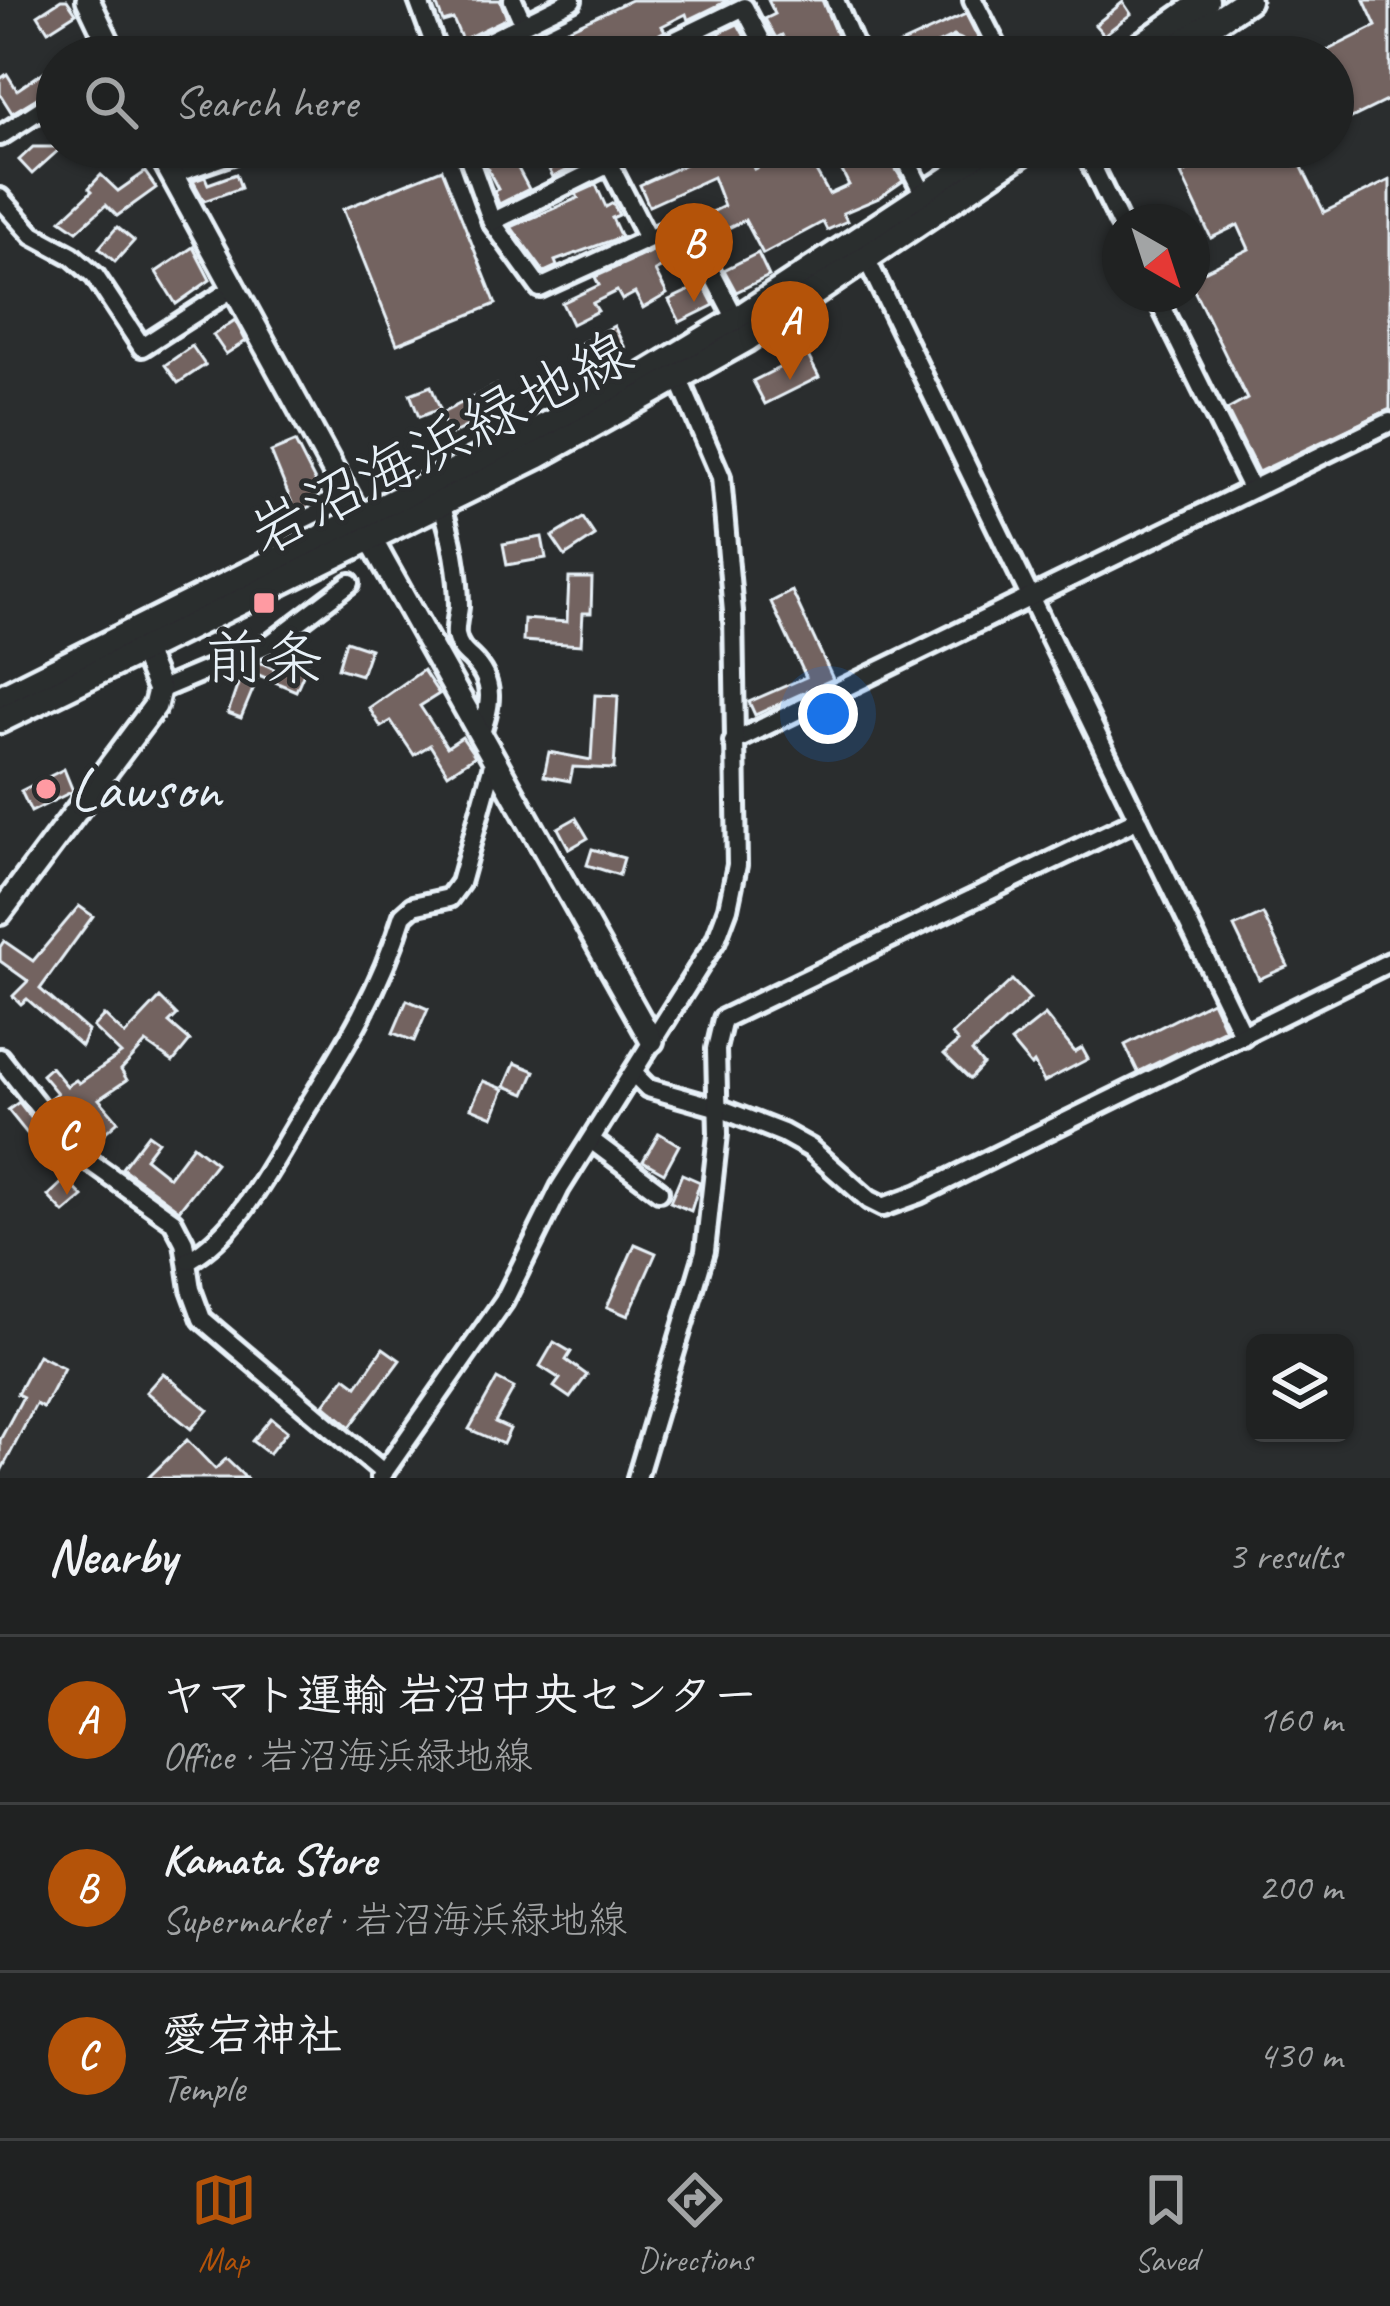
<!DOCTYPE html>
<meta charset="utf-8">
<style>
:root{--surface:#202222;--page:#282a2a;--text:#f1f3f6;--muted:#a2a4a5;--line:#3d3f40;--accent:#b45309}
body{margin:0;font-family:Caveat,"Klee One",sans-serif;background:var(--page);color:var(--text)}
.controls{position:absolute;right:36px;bottom:36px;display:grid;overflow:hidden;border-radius:18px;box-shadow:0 3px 9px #0004}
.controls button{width:108px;height:108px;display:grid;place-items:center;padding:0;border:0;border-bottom:3px solid var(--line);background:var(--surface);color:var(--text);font:60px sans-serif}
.compass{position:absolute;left:1102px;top:204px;width:108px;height:108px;border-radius:50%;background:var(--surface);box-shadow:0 3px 9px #0004;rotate:141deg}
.you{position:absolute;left:828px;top:714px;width:42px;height:42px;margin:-30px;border:9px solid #fff;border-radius:50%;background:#1a73e8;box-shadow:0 0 0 18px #1a73e833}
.badge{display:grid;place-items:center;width:78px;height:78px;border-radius:50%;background:var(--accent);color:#fff;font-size:39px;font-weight:700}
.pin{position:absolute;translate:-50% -99px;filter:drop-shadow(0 3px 6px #0008)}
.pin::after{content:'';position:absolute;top:63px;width:42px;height:36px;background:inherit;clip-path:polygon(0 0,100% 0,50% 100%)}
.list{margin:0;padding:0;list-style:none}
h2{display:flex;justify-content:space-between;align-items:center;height:156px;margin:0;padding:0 48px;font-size:51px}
h2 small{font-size:39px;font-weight:400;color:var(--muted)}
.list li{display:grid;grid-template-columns:78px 1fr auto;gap:36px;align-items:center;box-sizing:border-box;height:168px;padding:0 48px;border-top:3px solid var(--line)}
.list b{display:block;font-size:45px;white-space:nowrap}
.list p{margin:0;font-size:39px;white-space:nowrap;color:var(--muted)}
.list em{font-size:39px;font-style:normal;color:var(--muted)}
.icon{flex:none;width:66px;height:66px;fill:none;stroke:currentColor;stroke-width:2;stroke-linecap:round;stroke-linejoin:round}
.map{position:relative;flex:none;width:1390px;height:1478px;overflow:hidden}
.search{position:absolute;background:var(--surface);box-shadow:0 3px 9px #0004;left:36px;right:36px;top:36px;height:132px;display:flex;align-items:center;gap:30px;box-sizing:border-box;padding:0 42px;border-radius:66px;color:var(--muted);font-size:45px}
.sheet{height:660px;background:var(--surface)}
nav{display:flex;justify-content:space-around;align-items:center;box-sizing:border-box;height:168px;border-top:3px solid var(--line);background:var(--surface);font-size:33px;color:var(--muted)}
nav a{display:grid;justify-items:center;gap:6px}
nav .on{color:var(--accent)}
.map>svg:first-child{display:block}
.building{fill:#736461;stroke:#e8f1f8;stroke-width:3}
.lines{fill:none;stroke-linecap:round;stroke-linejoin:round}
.minor-casing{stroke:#e8f1f8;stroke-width:26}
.tertiary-casing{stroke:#e8f1f8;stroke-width:30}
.secondary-casing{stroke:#e8f1f8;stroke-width:33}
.minor{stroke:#2a2d2e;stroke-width:16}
.tertiary{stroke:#2a2d2e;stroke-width:21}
.secondary{stroke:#2a2d2e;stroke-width:24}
.poi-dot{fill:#ff9aa2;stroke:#2a2d2e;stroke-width:4.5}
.labels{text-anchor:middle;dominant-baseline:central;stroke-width:10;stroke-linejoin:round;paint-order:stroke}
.street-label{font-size:60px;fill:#e8f1f8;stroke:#2a2d2e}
.poi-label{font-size:60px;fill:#e8f1f8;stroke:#2a2d2e}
</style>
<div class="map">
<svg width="1390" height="1478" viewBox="0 0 1390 1478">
<rect width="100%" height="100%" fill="#2a2d2e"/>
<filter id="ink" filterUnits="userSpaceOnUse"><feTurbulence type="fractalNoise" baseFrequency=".00833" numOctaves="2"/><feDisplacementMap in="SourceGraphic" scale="24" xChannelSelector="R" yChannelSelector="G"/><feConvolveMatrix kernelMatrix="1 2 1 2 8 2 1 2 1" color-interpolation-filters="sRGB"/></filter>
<g filter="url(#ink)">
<g class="building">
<path d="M61,0H67L76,13L48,31L38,15Z"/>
<path d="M435,0H500L507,18L462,40L453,19L443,22Z"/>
<path d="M631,0H729L688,20L686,14L662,26L665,31L616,57H508L523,50L519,41L529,36L533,45Z"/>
<path d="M768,0H822L842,48L824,57H793L782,35L776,38L765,19L775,14Z"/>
<path d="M1364,0H1390V99L1333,127V57H1314L1376,26Z"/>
<path d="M1123,2L1131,14L1104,35L1095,25Z"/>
<path d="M966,14L988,57H965L967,44L954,36L933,46L926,57H872Z"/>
<path d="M738,24L756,57H731L726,48L719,33Z"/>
<path d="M57,63V86L12,113L0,94V79L7,74L17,90Z"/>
<path d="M33,147H62L32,174L19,160Z"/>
<path d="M494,147H589L593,158L553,177L539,150L514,161L529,189L499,204L494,191L498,189L482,158L496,151Z"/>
<path d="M723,147H744L754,169L780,157L775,147H802L829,194L849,185L837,161L862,147H887L889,158L903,181L879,198L843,213L847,221L827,230L823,222L763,254L745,220L708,238L700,222L703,221L702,217L724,206L713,177L649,206L640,185Z"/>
<path d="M1199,147H1292L1324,212L1390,180V409L1258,472L1227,410L1247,399L1192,286V277L1249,249L1238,225L1211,238L1181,174L1207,162Z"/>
<path d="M442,169L496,304L397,344L343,209Z"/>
<path d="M145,172L156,188L117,216L106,205L77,231L61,220L92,191L89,188L101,175L118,191Z"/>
<path d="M236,174L241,188L204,201L193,181L205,177L208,184Z"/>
<path d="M596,185L606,207L613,203L619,215L612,218L621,237L555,261L557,266L544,272L511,227L578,198L576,194Z"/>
<path d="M117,227L134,241L115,262L99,248Z"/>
<path d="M679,239L687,254L655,271L667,294L643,308L635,293L622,300L617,291L593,303L598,311L572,324L562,303L599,285L595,277Z"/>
<path d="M193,247L210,280L176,304L156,272Z"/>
<path d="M758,253L769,276L736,292L724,270Z"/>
<path d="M703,284L714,305L680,322L669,300Z"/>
<path d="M235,320L246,341L226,354L213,335Z"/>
<path d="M614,326L625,348L589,366L578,345Z"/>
<path d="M192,346L205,365L178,383L165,365Z"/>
<path d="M807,354L819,377L765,404L753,381Z"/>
<path d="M497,385L506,406L450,435L440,414Z"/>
<path d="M431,386L440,409L419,417L410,394Z"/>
<path d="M295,442L322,495L315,498L317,503L296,513L271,452Z"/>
<path d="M583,518L595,536L565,556L552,537Z"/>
<path d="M542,537L546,558L507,565L503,544Z"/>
<path d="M569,578H592L591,613H583L581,645L523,641L524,619L567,622Z"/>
<path d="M792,591L833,679L755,715L749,702L806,677L771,602Z"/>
<path d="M346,641L370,649L361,675L338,668Z"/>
<path d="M286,654L308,663L296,691L259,675L241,718L228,713L242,672L246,673L249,666L259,662L279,671Z"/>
<path d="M423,670L439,694L420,706L447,747L462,737L475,756L448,774L430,745L414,755L391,721L381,727L369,708Z"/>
<path d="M595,695L618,696L614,769L573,767L570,781L544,776L549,752L591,760Z"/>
<path d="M64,769L73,791L31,812L21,791Z"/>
<path d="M576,818L588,838L569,849L558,828Z"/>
<path d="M592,849L624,858L619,875L587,865Z"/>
<path d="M79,906L93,916L40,989L88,1031L81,1046L27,999L21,1004L13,996L28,981L0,961V947L4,941L33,961Z"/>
<path d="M1263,914L1288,966L1259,979L1234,927Z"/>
<path d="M1012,980L1030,999L972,1052L983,1065L970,1079L944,1054L958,1042L952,1035Z"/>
<path d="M160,998L177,1015L169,1023L190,1041L173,1062L146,1043L121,1070L127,1080L99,1099L118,1121L92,1144L49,1099L57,1093L42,1075L51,1067L67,1086L76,1080L79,1083L121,1054L93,1027L104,1015L125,1035Z"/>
<path d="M407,1000L428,1009L414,1041L393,1033Z"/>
<path d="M1212,1001L1225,1029L1138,1072L1125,1045Z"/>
<path d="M1045,1015L1075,1052L1082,1048L1088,1059L1044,1082L1034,1063L1031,1066L1011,1042Z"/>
<path d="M515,1063L535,1071L525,1094L505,1086Z"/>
<path d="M483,1081L504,1089L493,1117L471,1108Z"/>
<path d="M19,1102L43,1133L33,1141L8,1110Z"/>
<path d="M659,1133L679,1145L664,1173L643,1161Z"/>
<path d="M148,1134L158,1141L145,1158L169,1177L193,1145L216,1163L179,1210L122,1168Z"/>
<path d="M682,1174L700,1182L691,1211L670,1202Z"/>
<path d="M66,1179L83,1197L64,1213L48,1196Z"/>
<path d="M635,1244L656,1253L628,1316L607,1307Z"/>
<path d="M554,1342L571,1352L566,1360L587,1375L570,1398L554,1387L560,1379L540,1366Z"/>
<path d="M383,1348L400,1360L350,1427L324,1405L345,1377L357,1386Z"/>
<path d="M38,1355L64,1368L43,1408L36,1404L0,1473V1440L23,1397L17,1394Z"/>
<path d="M163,1373L208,1410L191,1429L146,1392Z"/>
<path d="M497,1379L514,1388L495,1422L510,1429L503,1444L469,1429Z"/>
<path d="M271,1418L287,1431L269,1454L252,1441Z"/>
<path d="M187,1440L215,1469L226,1459L246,1478H148Z"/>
</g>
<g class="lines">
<defs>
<g id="minor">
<path d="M418,0L439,57"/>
<path d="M513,0L523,23"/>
<path d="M835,0L859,57"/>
<path d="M973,0L1002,57"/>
<path d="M457,57L572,0"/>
<path d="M641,57L744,7L770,57"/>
<path d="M940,57L955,49"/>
<path d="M0,136L57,99"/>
<path d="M465,147L492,222L540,288L685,222L739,325"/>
<path d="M602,147L609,164"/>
<path d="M815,147L819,155L836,147"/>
<path d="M900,147L925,197"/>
<path d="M1083,147L1120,223"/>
<path d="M171,175L253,147"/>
<path d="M0,198L33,235L72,256L95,276L142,347L232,289"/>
<path d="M492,222L609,164L647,238"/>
<path d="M867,260L1243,1036"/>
<path d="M1155,294L1251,488"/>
<path d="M441,504C452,535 459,574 459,607C458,616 455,626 456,635C458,646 464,652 471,658C497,683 490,706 480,736"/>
<path d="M159,690L271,643L350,583"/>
<path d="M733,742L1390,422"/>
<path d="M0,1058L72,1149L173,1221L184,1242L191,1289L202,1319L384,1473"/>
<path d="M633,1073L648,1088L719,1108L783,1133L810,1148L869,1200L883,1207L919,1194L1390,962"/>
<path d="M591,1140L659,1191"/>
<path d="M189,1260C240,1230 268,1171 298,1122C342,1051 378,996 403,915L413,906L449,898L460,883L494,761"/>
<path d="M380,1478L504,1301L560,1188L716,940L728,908L737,865L733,612L721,477L678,377"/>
<path d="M637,1478L705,1251L718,1134L716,1049L723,1019L1138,819"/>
</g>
<g id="tertiary">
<path d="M88,0L115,57"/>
<path d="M157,147L384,563L652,1041"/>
<path d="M0,913L155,706L159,690L136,635"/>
</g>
<g id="secondary">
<path d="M1125,57L1206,0"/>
<path d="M1162,57L1247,0"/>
<path d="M0,698L635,381L736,320L998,147"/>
<path d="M0,720L537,456L746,339L1030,147"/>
</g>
</defs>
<use href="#minor" class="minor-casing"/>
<use href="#tertiary" class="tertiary-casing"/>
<use href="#secondary" class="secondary-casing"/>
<use href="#minor" class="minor"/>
<use href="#tertiary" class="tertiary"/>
<use href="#secondary" class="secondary"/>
</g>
</g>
<g class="poi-dot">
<rect x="252" y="591" width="24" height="24" rx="6"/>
<circle cx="46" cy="789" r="12"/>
</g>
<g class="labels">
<g class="street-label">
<text transform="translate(440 443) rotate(-27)">岩沼海浜緑地線</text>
</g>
<g class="poi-label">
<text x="264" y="658">前条</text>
<text x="70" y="789" text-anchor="start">Lawson</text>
</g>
</g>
</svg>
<div class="controls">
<button><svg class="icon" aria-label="layers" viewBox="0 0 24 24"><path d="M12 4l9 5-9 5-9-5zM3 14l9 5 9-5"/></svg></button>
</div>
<svg class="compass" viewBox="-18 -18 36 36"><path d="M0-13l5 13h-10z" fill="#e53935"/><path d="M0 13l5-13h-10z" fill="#a2a4a5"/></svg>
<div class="you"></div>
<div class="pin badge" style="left:790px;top:380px">A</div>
<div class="pin badge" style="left:694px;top:302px">B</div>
<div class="pin badge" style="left:67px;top:1195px">C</div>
<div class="search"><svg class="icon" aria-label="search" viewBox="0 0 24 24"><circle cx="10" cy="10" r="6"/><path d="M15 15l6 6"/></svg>Search here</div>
</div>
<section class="sheet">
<h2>Nearby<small>3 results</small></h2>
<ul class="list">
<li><span class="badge">A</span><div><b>ヤマト運輸 岩沼中央センター</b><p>Office · 岩沼海浜緑地線</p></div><em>160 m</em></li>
<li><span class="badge">B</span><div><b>Kamata Store</b><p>Supermarket · 岩沼海浜緑地線</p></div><em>200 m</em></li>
<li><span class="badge">C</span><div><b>愛宕神社</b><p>Temple</p></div><em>430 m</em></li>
</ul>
</section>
<nav>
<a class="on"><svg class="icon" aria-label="map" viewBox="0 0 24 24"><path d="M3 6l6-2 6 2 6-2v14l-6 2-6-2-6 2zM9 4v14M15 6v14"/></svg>Map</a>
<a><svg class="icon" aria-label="directions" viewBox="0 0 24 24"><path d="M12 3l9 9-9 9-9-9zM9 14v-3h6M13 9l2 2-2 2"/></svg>Directions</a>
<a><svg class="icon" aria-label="saved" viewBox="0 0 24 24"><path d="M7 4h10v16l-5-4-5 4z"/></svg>Saved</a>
</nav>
